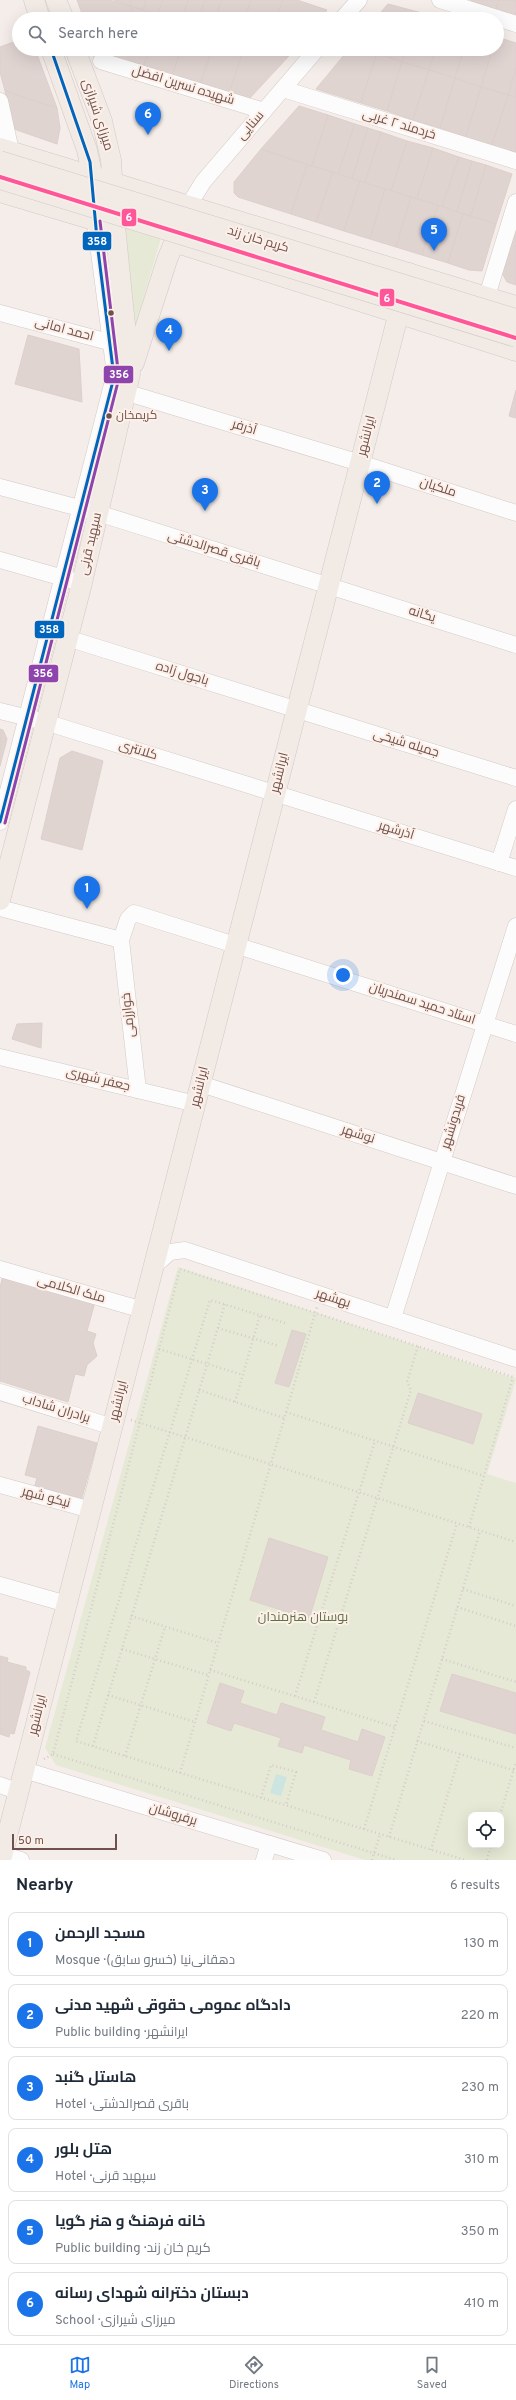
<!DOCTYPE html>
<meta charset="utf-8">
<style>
:root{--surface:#fff;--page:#f2f2f3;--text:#1f2937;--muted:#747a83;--line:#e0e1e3;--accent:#1a73e8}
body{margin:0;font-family:Overpass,Cairo,sans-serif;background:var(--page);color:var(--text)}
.controls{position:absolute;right:12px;bottom:12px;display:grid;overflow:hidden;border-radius:8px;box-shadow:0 4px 16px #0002}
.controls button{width:36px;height:36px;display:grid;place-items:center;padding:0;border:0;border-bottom:1px solid var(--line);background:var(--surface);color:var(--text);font:20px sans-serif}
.scale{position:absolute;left:12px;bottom:10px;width:105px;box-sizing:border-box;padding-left:4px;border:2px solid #6f504c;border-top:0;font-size:11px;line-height:14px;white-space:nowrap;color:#6f504c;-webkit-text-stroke:3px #fdf0e9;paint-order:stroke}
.you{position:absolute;left:343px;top:975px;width:14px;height:14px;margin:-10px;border:3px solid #fff;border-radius:50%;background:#1a73e8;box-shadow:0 0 0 6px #1a73e833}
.badge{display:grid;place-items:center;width:26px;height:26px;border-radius:50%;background:var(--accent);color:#fff;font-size:13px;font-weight:700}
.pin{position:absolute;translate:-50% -33px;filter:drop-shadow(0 1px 2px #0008)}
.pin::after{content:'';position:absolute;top:21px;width:14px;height:12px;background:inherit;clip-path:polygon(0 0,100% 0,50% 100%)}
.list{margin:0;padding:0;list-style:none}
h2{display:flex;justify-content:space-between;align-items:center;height:52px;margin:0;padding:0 16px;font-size:17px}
h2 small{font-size:13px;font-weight:400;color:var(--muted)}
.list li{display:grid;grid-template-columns:26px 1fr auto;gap:12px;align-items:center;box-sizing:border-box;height:64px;margin:0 8px 8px;padding:0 8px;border:1px solid var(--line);border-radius:8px}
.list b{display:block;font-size:15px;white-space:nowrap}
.list p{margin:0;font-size:13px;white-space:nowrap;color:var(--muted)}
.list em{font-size:13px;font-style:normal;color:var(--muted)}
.icon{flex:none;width:22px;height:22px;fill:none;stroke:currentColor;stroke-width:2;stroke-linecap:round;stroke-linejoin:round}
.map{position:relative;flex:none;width:516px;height:1860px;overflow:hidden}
.search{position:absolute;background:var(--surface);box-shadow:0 4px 16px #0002;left:12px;right:12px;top:12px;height:44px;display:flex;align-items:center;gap:10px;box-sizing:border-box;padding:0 14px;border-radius:22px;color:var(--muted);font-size:15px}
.sheet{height:484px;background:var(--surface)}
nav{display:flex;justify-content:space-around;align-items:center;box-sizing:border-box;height:56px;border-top:1px solid var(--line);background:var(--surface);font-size:11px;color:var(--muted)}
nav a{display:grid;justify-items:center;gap:2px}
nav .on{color:var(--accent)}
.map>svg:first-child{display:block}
.green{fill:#e6e9d5;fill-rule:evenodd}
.water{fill:#cce5e1}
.building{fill:#e0d4d1;stroke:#ddcfcc}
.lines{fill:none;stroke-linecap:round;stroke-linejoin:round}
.minor-casing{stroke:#d2c9c6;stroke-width:17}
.major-casing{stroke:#d3c8c6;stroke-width:21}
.path{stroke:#d5ccca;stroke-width:2.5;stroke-dasharray:1 3;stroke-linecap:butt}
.minor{stroke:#fdfcfc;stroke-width:16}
.major{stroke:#f1eae5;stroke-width:20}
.major-bridge-casing{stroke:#d3c8c6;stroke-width:21;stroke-linecap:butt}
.major-bridge{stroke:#f1eae5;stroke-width:20}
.bus-1-casing{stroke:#fdf0e9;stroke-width:6}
.bus-2-casing{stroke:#fdf0e9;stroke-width:6}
.bus-1{stroke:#0065bd;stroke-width:3}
.bus-2{stroke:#8e44ad;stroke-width:3}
.metro-1-casing{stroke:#fdf0e9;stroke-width:7}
.metro-1{stroke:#f59;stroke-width:4}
.bus-dot{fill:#6f504c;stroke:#fdf0e9;stroke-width:1.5}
.labels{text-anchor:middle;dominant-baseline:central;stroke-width:4;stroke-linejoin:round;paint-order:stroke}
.bus-label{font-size:12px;fill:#6f504c;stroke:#fdf0e9;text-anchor:start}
.street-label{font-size:13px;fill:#6f504c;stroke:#fdf0e9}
.park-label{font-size:13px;fill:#5e7346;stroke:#fdf0e9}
.line-badge{stroke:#fdf0e9;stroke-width:1.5}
.badge-label{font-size:11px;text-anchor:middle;font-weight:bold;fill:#fff}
</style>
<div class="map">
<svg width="516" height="1860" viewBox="0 0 516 1860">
<rect width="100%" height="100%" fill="#f4ede9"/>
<g class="green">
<path d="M124,223L162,234L135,328Z"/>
<path d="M178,1267L516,1379L487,1474L516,1483V1860H365L56,1765L45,1748ZM471,1815H501V1845H471Z"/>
</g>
<path class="water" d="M276,1774L287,1777L281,1796L270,1793Z"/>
<g class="building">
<path d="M77,0H110L133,7L129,19H84Z"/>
<path d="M114,0H132L130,6Z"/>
<path d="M132,0H146L143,11L130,6Z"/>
<path d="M146,0H163L158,15L143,11Z"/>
<path d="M163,0H188L182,19H171L158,15Z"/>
<path d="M188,0H205L199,19H182Z"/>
<path d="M205,0H222L215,19H199Z"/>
<path d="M222,0H251L245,19H215Z"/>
<path d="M251,0H283L276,19H245Z"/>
<path d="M283,0H297L327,10L320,19H276Z"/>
<path d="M471,0H499L495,13L469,5Z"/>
<path d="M499,0H516V20L495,13Z"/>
<path d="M388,4L418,12L416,19H375Z"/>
<path d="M133,7L161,16L160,19H129Z"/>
<path d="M418,12L434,17L441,19H416Z"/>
<path d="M497,37L516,43V68L508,95L481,87L492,49H497Z"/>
<path d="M19,40V49H35L57,108L5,91L0,72V47Z"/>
<path d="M95,49H118L115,58L96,52Z"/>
<path d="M118,49H150L143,68L115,58Z"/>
<path d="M150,49H181L171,78L143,68Z"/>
<path d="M181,49H212L200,86L172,76Z"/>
<path d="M212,49H244L228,96L200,86Z"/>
<path d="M244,49H266L288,57L249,99L228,96Z"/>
<path d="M266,49H295L288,57Z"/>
<path d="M349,49H364L377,53L361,103L316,89Z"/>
<path d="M364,49H406L402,62Z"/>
<path d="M406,49H436L429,70L402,62Z"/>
<path d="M436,49H464L455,78L429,70Z"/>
<path d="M464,49H492L481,87L455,78Z"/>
<path d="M377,53L402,62L387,111L361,103Z"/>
<path d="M402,62L429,70L413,120L387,111Z"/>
<path d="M516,68V97L508,95Z"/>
<path d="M429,70L455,78L440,128L413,120Z"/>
<path d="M455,78L481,87L466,137L440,128Z"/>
<path d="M481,87L508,95L492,145L466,137Z"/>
<path d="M5,91L57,108L60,128L57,144L11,128Z"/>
<path d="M508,95L516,97V153L492,145Z"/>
<path d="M299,106L328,115L312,166L261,149Z"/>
<path d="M328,115L355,124L338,174L312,166Z"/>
<path d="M355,124L368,128L352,179L338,174Z"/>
<path d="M368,128L381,132L365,183L352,179Z"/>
<path d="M381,132L407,141L391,191L365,183Z"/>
<path d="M407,141L433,148L417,199L391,191Z"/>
<path d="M433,148L459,157L442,207L417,199Z"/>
<path d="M261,149L307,165L291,214L238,197L234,193V182Z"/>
<path d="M459,157L472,161L457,212L442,207Z"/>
<path d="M472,161L486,165L471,216L457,212Z"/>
<path d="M307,165L333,172L316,222L291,214Z"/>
<path d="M486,165L512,174L496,224L471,216Z"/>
<path d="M333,172L360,181L344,231L316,222Z"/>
<path d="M360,181L385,189L370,239L344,231Z"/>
<path d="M385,189L411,197L396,247L370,239Z"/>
<path d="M411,197L438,205L422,255L396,247Z"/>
<path d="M438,205L463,214L448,263L422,255Z"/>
<path d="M463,214L496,224L482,271L469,270L448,263Z"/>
<path d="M516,230V285L507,282L502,273Z"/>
<path d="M28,335L79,349L82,402L15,384Z"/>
<path d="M516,390V418L509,416Z"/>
<path d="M0,729L3,730L7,739L0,766Z"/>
<path d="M72,751L103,761L82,850L41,839L60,758Z"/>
<path d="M42,1023L41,1048L12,1039L17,1024Z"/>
<path d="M3,1276L95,1302L87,1331L96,1334L93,1343L97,1356L87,1365L84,1376L75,1374L68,1402L0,1381V1287Z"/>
<path d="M292,1330L306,1334L289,1387L275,1383Z"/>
<path d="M418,1393L482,1414L473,1444L408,1423Z"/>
<path d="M38,1426L97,1443L81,1501L34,1489L37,1478L25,1475Z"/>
<path d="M269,1538L328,1557L309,1619L250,1600Z"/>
<path d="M0,1656L8,1658L7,1662L26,1667V1670L30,1672L14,1734L10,1733L9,1737L0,1734Z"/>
<path d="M452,1674L516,1693V1734L440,1711Z"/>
<path d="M220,1683L244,1691L240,1703L277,1715L281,1703L325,1717L321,1730L358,1742L362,1729L385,1737L372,1776L349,1769L351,1760L304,1745L302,1753L278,1746L281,1738L234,1723L231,1731L207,1723Z"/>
</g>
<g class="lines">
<defs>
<g id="minor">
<path d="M440,0L516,24"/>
<path d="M342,19L359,0"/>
<path d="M101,61L264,111"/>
<path d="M283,89L516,161"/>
<path d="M0,101L11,151"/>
<path d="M189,205L203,182L317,49"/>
<path d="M487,296L516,202"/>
<path d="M0,313L120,345"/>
<path d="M128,393L360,463L516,513"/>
<path d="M0,487L98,513L516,645"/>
<path d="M0,560L74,581"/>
<path d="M67,638L516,778"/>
<path d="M0,711L45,722L516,868"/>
<path d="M0,822L114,377V366L95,222"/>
<path d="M499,863L516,809"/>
<path d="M0,908L121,940L128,919L134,913L516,1034"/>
<path d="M121,940L138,1090"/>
<path d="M0,1057L196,1104"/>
<path d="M201,1084L516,1186"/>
<path d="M154,1266L170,1252L185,1250L516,1359"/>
<path d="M0,1269L143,1310"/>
<path d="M393,1318L516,926"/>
<path d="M0,1392L113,1427"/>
<path d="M0,1485L91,1510"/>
<path d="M0,1585L67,1604"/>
<path d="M24,1770L323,1860"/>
<path d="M0,1785L19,1792"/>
<path d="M0,1854L21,1860"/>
<path d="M264,1860L269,1844"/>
</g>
<g id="major">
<path d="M34,0L40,19"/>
<path d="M56,0L64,19"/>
<path d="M51,49L87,150L92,174L95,222"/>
<path d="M0,148L516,306"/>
<path d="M0,192L107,224"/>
<path d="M177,243L516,351"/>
<path d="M134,363L167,260L179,230"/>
<path d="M0,900L82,583L130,374L115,226L111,160L102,121L75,49"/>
<path d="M1,1860L409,273"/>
</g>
</defs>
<use href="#minor" class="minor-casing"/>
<use href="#major" class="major-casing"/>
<g class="path">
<path d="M285,1323L210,1300L76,1741L465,1860"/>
<path d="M218,1328L279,1346"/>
<path d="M159,1349L243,1375"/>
<path d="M199,1390L284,1418"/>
<path d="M235,1402L260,1315"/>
<path d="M286,1412L484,1476"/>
<path d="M131,1420L516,1542"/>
<path d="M469,1527L513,1377"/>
<path d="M463,1589L516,1606"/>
<path d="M457,1607L516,1626"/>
<path d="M131,1616L218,1643"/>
<path d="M122,1649L208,1675"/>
<path d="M442,1659L516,1682"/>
<path d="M210,1670L395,1727"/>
<path d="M108,1695L195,1722"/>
<path d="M295,1696L375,1441"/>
<path d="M314,1702L411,1390L407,1382L418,1346"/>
<path d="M424,1721L516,1748"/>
<path d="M417,1741L516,1771"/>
<path d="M93,1746L225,1304"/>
<path d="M53,1754L396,1860"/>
<path d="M125,1756L165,1627"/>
<path d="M44,1759L53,1754L180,1269L513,1377"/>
<path d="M180,1773L317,1307"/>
<path d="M261,1798L271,1765L296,1772L286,1805"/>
<path d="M500,1815L516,1762"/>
<path d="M364,1829L457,1523"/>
<path d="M389,1837L480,1531"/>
<path d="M431,1850L460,1754"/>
<path d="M372,1860L380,1834"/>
<path d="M487,1860L491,1845"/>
</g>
<use href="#minor" class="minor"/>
<use href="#major" class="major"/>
<defs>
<g id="major-bridge">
<path d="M0,161L516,319"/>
<path d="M0,179L516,337"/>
</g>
</defs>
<use href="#major-bridge" class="major-bridge-casing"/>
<use href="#major-bridge" class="major-bridge"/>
<defs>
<path id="bus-1" d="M0,822L114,377L98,250L90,162L51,49"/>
<path id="bus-2" d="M5,823L119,378L100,221"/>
</defs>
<use href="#bus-1" class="bus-1-casing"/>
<use href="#bus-2" class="bus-2-casing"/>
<use href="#bus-1" class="bus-1"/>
<use href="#bus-2" class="bus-2"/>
<defs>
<path id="metro-1" d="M0,177L516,338"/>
</defs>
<use href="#metro-1" class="metro-1-casing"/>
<use href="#metro-1" class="metro-1"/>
</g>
<g class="bus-dot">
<circle cx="111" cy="313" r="3.5"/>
<circle cx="109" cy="416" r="3.5"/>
</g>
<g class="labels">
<g class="bus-label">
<text x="116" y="416">کریمخان</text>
</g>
<g class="street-label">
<text transform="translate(183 86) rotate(17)">شهیده نسرین افضل</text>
<text transform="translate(97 115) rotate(72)">میرزای شیرازی</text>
<text transform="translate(399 125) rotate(17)">خردمند ۲ غربی</text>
<text transform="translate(251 126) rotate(-49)">سنایی</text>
<text transform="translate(258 240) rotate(17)">کریم خان زند</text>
<text transform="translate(64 330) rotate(15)">احمد امانی</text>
<text transform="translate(244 428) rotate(17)">آذرفر</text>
<text transform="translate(367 436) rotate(-76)">ایرانشهر</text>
<text transform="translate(438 488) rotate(18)">ملکیان</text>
<text transform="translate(91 544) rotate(-77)">سپهبد قرنی</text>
<text transform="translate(214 550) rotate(17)">باقری قصرالدشتی</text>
<text transform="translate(422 615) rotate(17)">یگانه</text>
<text transform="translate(182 674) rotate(17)">باجول زاده</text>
<text transform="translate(406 744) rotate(17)">جمیله شیخی</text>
<text transform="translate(138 751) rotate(17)">کلانتری</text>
<text transform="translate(280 773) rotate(-76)">ایرانشهر</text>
<text transform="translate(396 831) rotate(17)">آذرشهر</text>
<text transform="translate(422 1004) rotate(18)">استاد حمید سمندریان</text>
<text transform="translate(129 1015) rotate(-96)">خوارزمی</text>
<text transform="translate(98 1080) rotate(14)">جعفر شهری</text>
<text transform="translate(200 1087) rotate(-76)">ایرانشهر</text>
<text transform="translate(454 1122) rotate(-73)">فریدونشهر</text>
<text transform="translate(358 1135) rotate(18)">نوشهر</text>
<text transform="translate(71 1290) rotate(16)">ملک الکلامی</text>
<text transform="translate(333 1299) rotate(18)">بهشهر</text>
<text transform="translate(119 1401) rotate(-76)">ایرانشهر</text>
<text transform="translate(56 1409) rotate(17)">برادران شاداب</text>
<text transform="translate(46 1498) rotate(15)">نیکو شهر</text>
<text transform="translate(38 1715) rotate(-76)">ایرانشهر</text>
<text transform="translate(173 1815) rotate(17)">برفروشان</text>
</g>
<g class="park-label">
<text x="303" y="1618">بوستان هنرمندان</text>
</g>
</g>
<g class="line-badge">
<rect x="121" y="208" width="16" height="19" rx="4" fill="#f59"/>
<rect x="82" y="231" width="30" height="20" rx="4" fill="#0065bd"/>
<rect x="379" y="288" width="16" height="19" rx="4" fill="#f59"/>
<rect x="103" y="365" width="31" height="19" rx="4" fill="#8e44ad"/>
<rect x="34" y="620" width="31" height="19" rx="4" fill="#0065bd"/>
<rect x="28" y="664" width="31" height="19" rx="4" fill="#8e44ad"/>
</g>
<g class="badge-label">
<text x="129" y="221">6</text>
<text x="97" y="245">358</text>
<text x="387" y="302">6</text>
<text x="119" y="378">356</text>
<text x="49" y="633">358</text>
<text x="43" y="677">356</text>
</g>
</svg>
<div class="controls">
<button><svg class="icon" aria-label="locate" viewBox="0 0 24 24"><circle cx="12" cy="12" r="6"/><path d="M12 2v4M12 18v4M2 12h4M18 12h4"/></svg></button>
</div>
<div class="scale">50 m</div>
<div class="you"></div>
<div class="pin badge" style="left:87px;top:909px">1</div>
<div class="pin badge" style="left:377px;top:504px">2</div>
<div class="pin badge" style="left:205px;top:511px">3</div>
<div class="pin badge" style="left:169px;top:351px">4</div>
<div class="pin badge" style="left:434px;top:251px">5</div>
<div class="pin badge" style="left:148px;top:135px">6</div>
<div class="search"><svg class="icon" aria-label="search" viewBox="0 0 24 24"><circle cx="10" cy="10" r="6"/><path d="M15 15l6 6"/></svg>Search here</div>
</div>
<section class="sheet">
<h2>Nearby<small>6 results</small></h2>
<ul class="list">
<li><span class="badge">1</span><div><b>مسجد الرحمن</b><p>Mosque · دهقانی‌نیا (خسرو سابق)</p></div><em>130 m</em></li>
<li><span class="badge">2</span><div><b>دادگاه عمومی حقوقی شهید مدنی</b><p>Public building · ایرانشهر</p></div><em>220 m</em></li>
<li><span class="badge">3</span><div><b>هاستل گنبد</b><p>Hotel · باقری قصرالدشتی</p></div><em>230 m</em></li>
<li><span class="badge">4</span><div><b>هتل بلور</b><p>Hotel · سپهبد قرنی</p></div><em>310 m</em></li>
<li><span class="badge">5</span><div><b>خانه فرهنگ و هنر گویا</b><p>Public building · کریم خان زند</p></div><em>350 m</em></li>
<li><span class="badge">6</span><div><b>دبستان دخترانه شهدای رسانه</b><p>School · میرزای شیرازی</p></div><em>410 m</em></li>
</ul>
</section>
<nav>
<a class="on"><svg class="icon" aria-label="map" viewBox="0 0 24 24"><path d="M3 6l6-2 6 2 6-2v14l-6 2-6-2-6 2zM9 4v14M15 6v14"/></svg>Map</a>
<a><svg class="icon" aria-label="directions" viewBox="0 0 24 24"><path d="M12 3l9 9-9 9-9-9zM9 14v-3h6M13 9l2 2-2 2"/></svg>Directions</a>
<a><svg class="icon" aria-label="saved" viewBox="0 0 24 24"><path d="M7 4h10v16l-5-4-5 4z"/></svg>Saved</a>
</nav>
